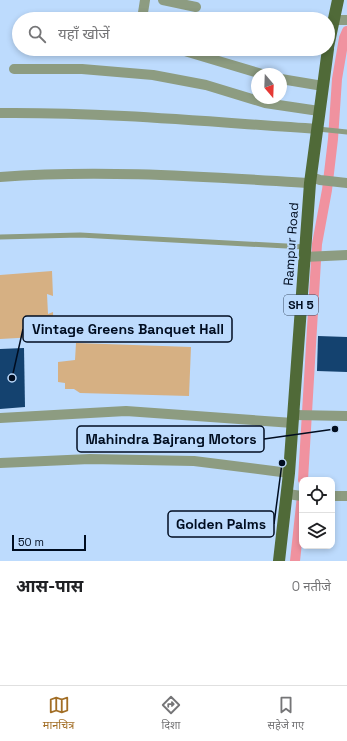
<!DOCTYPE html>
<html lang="hi">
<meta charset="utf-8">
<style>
:root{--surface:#fff;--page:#f2f2f2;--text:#202124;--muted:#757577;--line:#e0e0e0;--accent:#a26e26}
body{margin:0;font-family:"Space Grotesk","Noto Sans Devanagari",sans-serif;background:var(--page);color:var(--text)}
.controls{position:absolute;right:12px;bottom:12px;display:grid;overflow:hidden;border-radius:8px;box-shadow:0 2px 6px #0003}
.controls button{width:36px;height:36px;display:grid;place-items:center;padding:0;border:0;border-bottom:1px solid var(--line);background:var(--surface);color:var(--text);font:20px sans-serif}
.compass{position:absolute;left:251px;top:68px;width:36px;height:36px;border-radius:50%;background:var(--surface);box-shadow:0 2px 6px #0003;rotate:161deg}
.scale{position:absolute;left:12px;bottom:10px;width:74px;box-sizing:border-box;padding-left:4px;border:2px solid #000d20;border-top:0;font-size:11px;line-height:14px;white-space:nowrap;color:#000d20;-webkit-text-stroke:3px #bddbfd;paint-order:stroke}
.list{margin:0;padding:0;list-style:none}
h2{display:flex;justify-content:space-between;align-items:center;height:52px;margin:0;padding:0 16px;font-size:17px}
h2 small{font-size:13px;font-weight:400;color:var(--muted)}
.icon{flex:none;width:22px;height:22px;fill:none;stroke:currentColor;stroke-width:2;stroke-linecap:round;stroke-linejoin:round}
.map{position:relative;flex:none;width:347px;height:561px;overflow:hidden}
.search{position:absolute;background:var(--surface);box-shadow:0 2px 6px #0003;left:12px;right:12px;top:12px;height:44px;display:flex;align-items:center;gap:10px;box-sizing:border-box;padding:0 14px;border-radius:22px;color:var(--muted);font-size:15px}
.sheet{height:124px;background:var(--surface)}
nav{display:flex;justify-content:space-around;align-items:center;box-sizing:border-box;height:56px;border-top:1px solid var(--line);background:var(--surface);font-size:11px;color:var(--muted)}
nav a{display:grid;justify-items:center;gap:2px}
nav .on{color:var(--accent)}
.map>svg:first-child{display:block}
.green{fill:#d6b083}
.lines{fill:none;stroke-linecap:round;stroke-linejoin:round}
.canal{stroke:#f0929f;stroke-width:10}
.building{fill:#14426f}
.lane{stroke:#8d9c81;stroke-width:5}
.street{stroke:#8d9c81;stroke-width:10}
.primary{stroke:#506a38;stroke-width:12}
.labels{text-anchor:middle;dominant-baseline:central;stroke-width:4;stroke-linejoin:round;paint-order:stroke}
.shield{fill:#bddbfd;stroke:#394b62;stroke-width:1}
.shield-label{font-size:12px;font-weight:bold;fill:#000d20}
.street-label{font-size:13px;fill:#000d20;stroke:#bddbfd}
.leader{fill:none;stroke:#000d20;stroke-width:1.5}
.callout-dot{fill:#000d20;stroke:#bddbfd;stroke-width:1.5}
.callout{fill:#bddbfd;stroke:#000d20;stroke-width:1.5}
.callout-label{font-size:14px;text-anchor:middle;font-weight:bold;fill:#000d20}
</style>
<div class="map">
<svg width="347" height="561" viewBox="0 0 347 561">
<rect width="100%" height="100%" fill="#bddbfd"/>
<g class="green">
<path d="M52,271L53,296L47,294L48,314L53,312L54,336L0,339V275Z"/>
<path d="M76,343L191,347L189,396L80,393L74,389H65V383L58,382V362L75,360Z"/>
</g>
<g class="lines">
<g class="canal">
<path d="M303,480L317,244L327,190L333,139L337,79L344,38L347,31"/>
<path d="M295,561L302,496"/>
</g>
</g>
<g class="building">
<path d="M318,336L347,337V372L317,371Z"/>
<path d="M24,348L25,407L0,409V349Z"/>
</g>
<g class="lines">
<g class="lane">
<path d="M318,129L347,132"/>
<path d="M0,237L80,235L305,247"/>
</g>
<g class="street">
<path d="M163,0L196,7"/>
<path d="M33,18L55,19"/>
<path d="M142,19L145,0"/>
<path d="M333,20H347"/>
<path d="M178,49L262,74"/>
<path d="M14,69H82L153,75L206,85L265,103L319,111"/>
<path d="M281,79L323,86"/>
<path d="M0,113C106,112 211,122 317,129"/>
<path d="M0,177C103,169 207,177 310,183"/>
<path d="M311,177L320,180L347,183"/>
<path d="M304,257L347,255"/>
<path d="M294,415L347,416"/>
<path d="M0,418L126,411L293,423"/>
<path d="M0,463L90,459L194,461L289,473"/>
<path d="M287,494L302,496"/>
<path d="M332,496H347"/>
</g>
<g class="primary">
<path d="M328,47L338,0"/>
<path d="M279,561L289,473L310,183L328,49"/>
</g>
</g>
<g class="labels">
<rect class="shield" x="284" y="295" width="34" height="20" rx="3"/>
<g class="shield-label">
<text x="301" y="305">SH 5</text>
</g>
<g class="street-label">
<text transform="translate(291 244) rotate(-86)">Rampur Road</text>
</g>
</g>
<path class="leader" d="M12 378L23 329M335 429L264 439M282 463L274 524"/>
<g class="callout-dot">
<circle cx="12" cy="378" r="4"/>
<circle cx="335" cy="429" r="4"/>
<circle cx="282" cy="463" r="4"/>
</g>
<g class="callout">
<rect x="23" y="316" width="209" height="26" rx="4"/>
<rect x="77" y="426" width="187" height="26" rx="4"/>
<rect x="168" y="511" width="106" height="26" rx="4"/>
</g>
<g class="callout-label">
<text x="128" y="334">Vintage Greens Banquet Hall</text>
<text x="171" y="444">Mahindra Bajrang Motors</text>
<text x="221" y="529">Golden Palms</text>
</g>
</svg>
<div class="controls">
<button><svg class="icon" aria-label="locate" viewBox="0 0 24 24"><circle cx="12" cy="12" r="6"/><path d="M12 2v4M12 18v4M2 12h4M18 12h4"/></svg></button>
<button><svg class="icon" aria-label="layers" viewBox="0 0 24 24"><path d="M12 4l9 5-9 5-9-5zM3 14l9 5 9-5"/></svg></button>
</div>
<svg class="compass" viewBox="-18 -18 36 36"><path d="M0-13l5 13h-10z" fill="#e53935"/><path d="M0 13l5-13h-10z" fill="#757577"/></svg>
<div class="scale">50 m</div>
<div class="search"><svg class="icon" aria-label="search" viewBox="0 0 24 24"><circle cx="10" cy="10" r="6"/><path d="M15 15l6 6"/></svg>यहाँ खोजें</div>
</div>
<section class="sheet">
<h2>आस-पास<small>0 नतीजे</small></h2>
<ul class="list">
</ul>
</section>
<nav>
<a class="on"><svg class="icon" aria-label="map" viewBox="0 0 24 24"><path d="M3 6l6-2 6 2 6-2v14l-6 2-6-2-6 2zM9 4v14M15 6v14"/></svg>मानचित्र</a>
<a><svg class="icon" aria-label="directions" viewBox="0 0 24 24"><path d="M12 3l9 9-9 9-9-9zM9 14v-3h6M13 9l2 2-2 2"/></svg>दिशा</a>
<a><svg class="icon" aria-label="saved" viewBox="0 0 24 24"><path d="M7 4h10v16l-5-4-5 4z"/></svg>सहेजे गए</a>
</nav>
